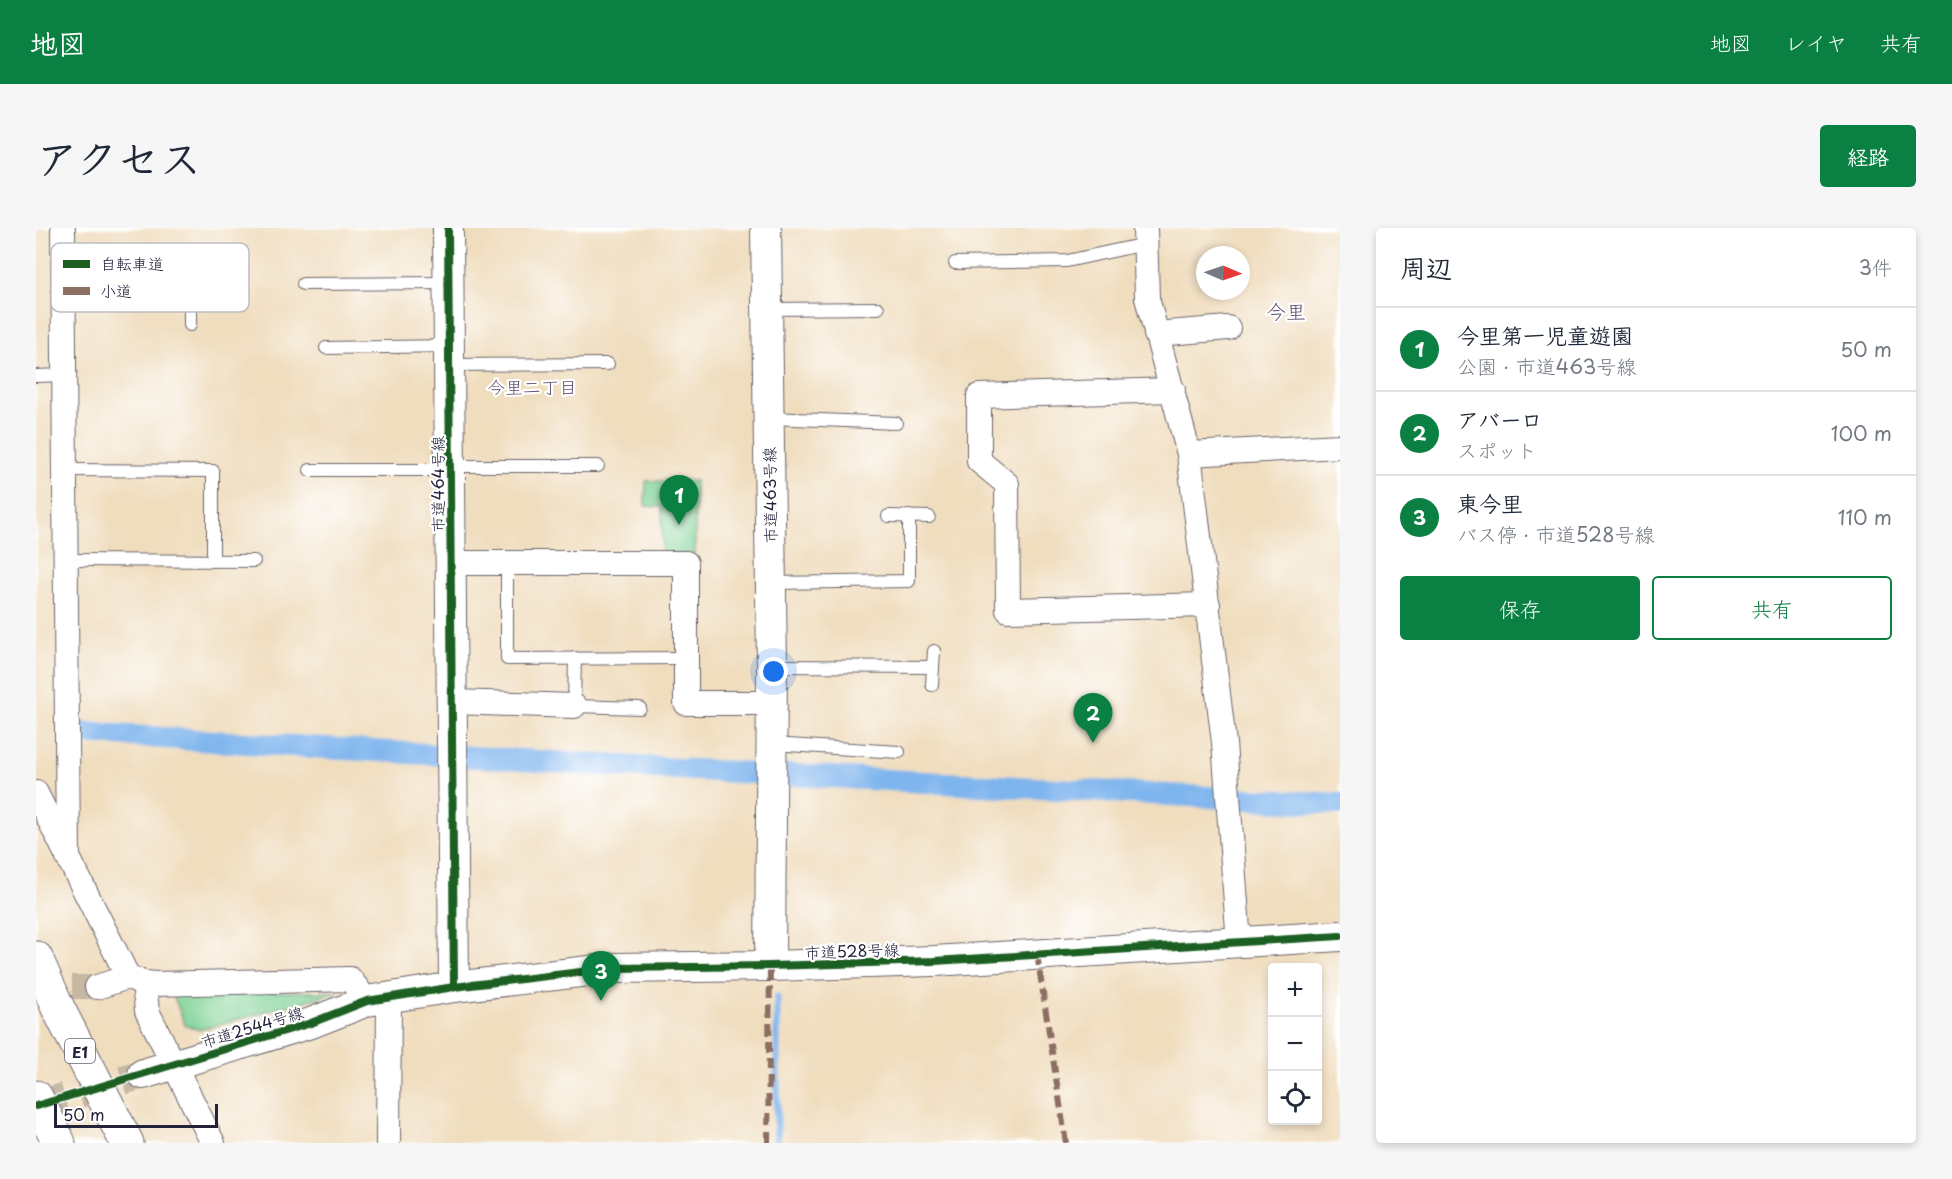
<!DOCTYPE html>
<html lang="ja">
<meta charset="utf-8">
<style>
:root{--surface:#fff;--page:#f6f6f7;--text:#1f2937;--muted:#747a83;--line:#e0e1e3;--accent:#0b8043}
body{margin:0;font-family:"Playpen Sans","Klee One",sans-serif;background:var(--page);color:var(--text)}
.controls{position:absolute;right:18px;bottom:18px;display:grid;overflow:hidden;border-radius:6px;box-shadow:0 3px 9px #0003}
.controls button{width:54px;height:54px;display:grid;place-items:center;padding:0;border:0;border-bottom:2px solid var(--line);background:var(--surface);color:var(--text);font:30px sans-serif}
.compass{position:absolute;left:1160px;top:18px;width:54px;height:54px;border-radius:50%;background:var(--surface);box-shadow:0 3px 9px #0003;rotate:92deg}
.scale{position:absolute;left:18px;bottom:15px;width:164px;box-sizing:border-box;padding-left:6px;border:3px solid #22223b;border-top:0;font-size:16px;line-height:21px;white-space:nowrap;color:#22223b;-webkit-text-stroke:4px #fff;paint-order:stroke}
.you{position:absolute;left:738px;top:444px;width:21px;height:21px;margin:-15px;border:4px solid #fff;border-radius:50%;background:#1a73e8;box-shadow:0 0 0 9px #1a73e833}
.badge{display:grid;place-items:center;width:39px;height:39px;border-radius:50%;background:var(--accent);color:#fff;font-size:20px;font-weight:700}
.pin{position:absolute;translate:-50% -50px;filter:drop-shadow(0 2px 3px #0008)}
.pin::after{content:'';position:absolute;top:32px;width:21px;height:18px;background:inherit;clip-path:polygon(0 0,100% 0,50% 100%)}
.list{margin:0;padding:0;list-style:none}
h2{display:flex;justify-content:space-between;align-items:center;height:78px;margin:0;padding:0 24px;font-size:26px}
h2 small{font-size:20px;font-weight:400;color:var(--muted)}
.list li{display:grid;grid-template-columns:39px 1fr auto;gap:18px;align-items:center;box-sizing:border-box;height:84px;padding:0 24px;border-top:2px solid var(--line)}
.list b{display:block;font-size:22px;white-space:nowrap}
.list p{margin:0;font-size:20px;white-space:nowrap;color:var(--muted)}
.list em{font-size:20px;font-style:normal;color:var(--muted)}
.actions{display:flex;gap:12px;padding:18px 24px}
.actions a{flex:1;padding:14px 0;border:2px solid var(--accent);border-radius:6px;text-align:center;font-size:21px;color:var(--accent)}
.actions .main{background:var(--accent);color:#fff}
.icon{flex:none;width:33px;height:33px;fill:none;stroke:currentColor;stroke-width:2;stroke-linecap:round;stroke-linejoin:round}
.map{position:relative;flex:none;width:1304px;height:915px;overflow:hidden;border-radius:6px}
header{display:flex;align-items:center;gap:36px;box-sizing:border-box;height:84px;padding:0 30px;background:var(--accent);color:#fff}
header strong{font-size:28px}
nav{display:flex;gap:33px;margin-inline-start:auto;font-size:21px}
.intro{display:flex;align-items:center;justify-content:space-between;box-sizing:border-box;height:144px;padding:0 36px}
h1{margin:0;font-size:42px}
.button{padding:15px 27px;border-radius:6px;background:var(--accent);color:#fff;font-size:21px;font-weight:700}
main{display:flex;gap:36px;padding:0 36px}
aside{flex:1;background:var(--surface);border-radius:6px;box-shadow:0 3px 9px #0003}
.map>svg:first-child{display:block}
.green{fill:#7cd092;stroke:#4f7966;stroke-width:1.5}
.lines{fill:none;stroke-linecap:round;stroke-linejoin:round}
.stream{stroke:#7fb5ee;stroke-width:7}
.canal{stroke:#7fb5ee;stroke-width:22}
.minor-tunnel{stroke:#c7b8a4;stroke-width:24;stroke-dasharray:24 12;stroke-linecap:butt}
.tertiary-tunnel{stroke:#c7b8a4;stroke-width:30;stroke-dasharray:30 15;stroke-linecap:butt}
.service-casing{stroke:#6a6369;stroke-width:14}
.minor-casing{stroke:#6a6369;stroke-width:26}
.tertiary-casing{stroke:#6a6369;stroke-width:32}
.motorway-casing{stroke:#6a6369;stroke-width:35}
.service{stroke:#fff;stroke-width:12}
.minor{stroke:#fff;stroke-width:24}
.tertiary{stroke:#fff;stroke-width:30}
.motorway{stroke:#fff;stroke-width:33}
.quiet{stroke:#8d6e63;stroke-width:6;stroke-dasharray:12 6;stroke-linecap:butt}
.cycleway-casing{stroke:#fff;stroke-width:11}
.cycleway{stroke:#1b5e20;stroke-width:8}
.labels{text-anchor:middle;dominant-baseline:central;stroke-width:4.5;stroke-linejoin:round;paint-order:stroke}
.shield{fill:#fff;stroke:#646476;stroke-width:1.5}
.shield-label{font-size:15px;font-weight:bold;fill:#22223b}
.street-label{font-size:16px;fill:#22223b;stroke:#fff}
.neighbourhood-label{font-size:18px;fill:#5e4d6d;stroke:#fff}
.quarter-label{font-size:20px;fill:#5e4d6d;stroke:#fff}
.key{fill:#fff;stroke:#bdbdc4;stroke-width:1.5}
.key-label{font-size:16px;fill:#22223b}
</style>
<header>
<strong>地図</strong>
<nav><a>地図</a><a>レイヤ</a><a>共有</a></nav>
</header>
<div class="intro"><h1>アクセス</h1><a class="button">経路</a></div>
<main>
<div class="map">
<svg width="1304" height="915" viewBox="0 0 1304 915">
<rect width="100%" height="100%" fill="#fff"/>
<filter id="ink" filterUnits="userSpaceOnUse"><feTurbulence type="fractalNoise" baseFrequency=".0167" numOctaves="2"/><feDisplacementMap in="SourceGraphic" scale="12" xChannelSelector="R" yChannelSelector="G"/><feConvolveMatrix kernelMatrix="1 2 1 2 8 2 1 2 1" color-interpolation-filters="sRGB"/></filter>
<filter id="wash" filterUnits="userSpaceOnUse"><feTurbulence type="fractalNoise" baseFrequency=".008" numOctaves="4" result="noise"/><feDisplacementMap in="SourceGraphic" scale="24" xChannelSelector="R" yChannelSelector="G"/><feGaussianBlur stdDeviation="1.35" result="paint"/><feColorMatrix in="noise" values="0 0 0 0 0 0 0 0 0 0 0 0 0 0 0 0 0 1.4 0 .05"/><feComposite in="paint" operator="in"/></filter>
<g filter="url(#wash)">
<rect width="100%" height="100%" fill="#f0ddbe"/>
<g class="green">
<path d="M610,253H659V326H626V279L609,278Z"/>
<path d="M136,764H302L163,802L149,797Z"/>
</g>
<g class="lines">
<path class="stream" d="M741,915V769"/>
<path class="canal" d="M47,505L567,537L1304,576"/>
</g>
</g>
<g filter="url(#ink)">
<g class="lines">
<path class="minor-tunnel" d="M0,759H61"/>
<path class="tertiary-tunnel" d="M0,878L107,846"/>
<defs>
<g id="service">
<path d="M919,35L1031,33L1109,16"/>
<path d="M267,56L412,55"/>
<path d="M28,71H179"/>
<path d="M731,81L842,80"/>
<path d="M154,97V71"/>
<path d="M290,120L412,118"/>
<path d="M414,137L572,136"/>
<path d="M0,148L28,147"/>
<path d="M733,190L860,195"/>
<path d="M29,242L177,243V333"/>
<path d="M274,242H399L414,238H562"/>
<path d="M852,288L893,289"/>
<path d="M29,332L218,333"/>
<path d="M471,335V431L650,430"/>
<path d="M736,355L873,353V288"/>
<path d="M539,430L538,478L604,480"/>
<path d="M737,438L897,439L898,423"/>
<path d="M896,457L897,439"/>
<path d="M736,516L863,524"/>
</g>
<g id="minor">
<path d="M27,0L32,630"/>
<path d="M1109,0L1111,70L1153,226L1188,515L1203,715"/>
<path d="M1120,106L1192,100"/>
<path d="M1137,162L943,168V233L971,256L972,382L1172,377"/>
<path d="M1153,226L1304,218"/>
<path d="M415,335H650V475H736"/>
<path d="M416,474L538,478"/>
<path d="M0,565L92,749"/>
<path d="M108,755L111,783L177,915"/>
<path d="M61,759L92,749L108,755L120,756L314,751L331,773"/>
<path d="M352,915L353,770"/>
</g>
<g id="tertiary">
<path d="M412,0L418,759"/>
<path d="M730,0L736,438L734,738"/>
<path d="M107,846L275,795L331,773L418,759L578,740L734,738L898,733L1304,708"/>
</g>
<g id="motorway">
<path d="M0,730L22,780L91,915"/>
<path d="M0,869L23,915"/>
</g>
</defs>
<use href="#service" class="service-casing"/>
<use href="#minor" class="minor-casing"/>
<use href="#tertiary" class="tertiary-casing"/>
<use href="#motorway" class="motorway-casing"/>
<use href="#service" class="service"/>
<use href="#minor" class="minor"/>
<use href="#tertiary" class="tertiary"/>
<use href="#motorway" class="motorway"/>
<g class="quiet">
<path d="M1001,726L1030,915"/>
<path d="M732,915L734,738"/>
</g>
<defs>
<g id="cycleway">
<path d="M412,0L418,759"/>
<path d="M0,878L275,795L331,773L418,759L578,740L734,738L898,733L1304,708"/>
</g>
</defs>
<use href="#cycleway" class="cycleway-casing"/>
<use href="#cycleway" class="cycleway"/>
</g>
</g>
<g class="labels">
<rect class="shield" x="29" y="811" width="30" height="24" rx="4.5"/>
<g class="shield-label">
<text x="44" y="823">E1</text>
</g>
<g class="street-label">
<text transform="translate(401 256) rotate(-90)">市道464号線</text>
<text transform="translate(733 267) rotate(-91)">市道463号線</text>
<text transform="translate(816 722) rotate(-2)">市道528号線</text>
<text transform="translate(216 798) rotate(-17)">市道2544号線</text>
</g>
<g class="neighbourhood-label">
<text x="496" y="158">今里二丁目</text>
</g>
<g class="quarter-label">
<text x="1250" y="83">今里</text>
</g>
</g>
<rect x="15" y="15" width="198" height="69" rx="9" class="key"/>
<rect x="27" y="32" width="27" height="8" fill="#1b5e20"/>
<rect x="27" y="59" width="27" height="8" fill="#8d6e63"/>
<g class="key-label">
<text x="64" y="42">自転車道</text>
<text x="64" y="69">小道</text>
</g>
</svg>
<div class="controls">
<button>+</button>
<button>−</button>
<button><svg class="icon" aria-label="locate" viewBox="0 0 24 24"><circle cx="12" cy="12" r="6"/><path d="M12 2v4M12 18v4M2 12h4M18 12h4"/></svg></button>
</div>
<svg class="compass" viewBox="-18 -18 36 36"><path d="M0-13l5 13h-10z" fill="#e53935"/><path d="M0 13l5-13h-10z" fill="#747a83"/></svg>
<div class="scale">50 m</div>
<div class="you"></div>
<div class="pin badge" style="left:643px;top:297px">1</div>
<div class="pin badge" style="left:1057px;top:515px">2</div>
<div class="pin badge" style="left:565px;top:773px">3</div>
</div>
<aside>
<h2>周辺<small>3件</small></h2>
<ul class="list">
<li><span class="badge">1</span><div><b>今里第一児童遊園</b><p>公園 · 市道463号線</p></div><em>50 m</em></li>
<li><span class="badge">2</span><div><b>アバーロ</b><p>スポット</p></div><em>100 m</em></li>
<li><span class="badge">3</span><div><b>東今里</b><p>バス停 · 市道528号線</p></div><em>110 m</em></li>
</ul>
<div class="actions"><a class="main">保存</a><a>共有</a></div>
</aside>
</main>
